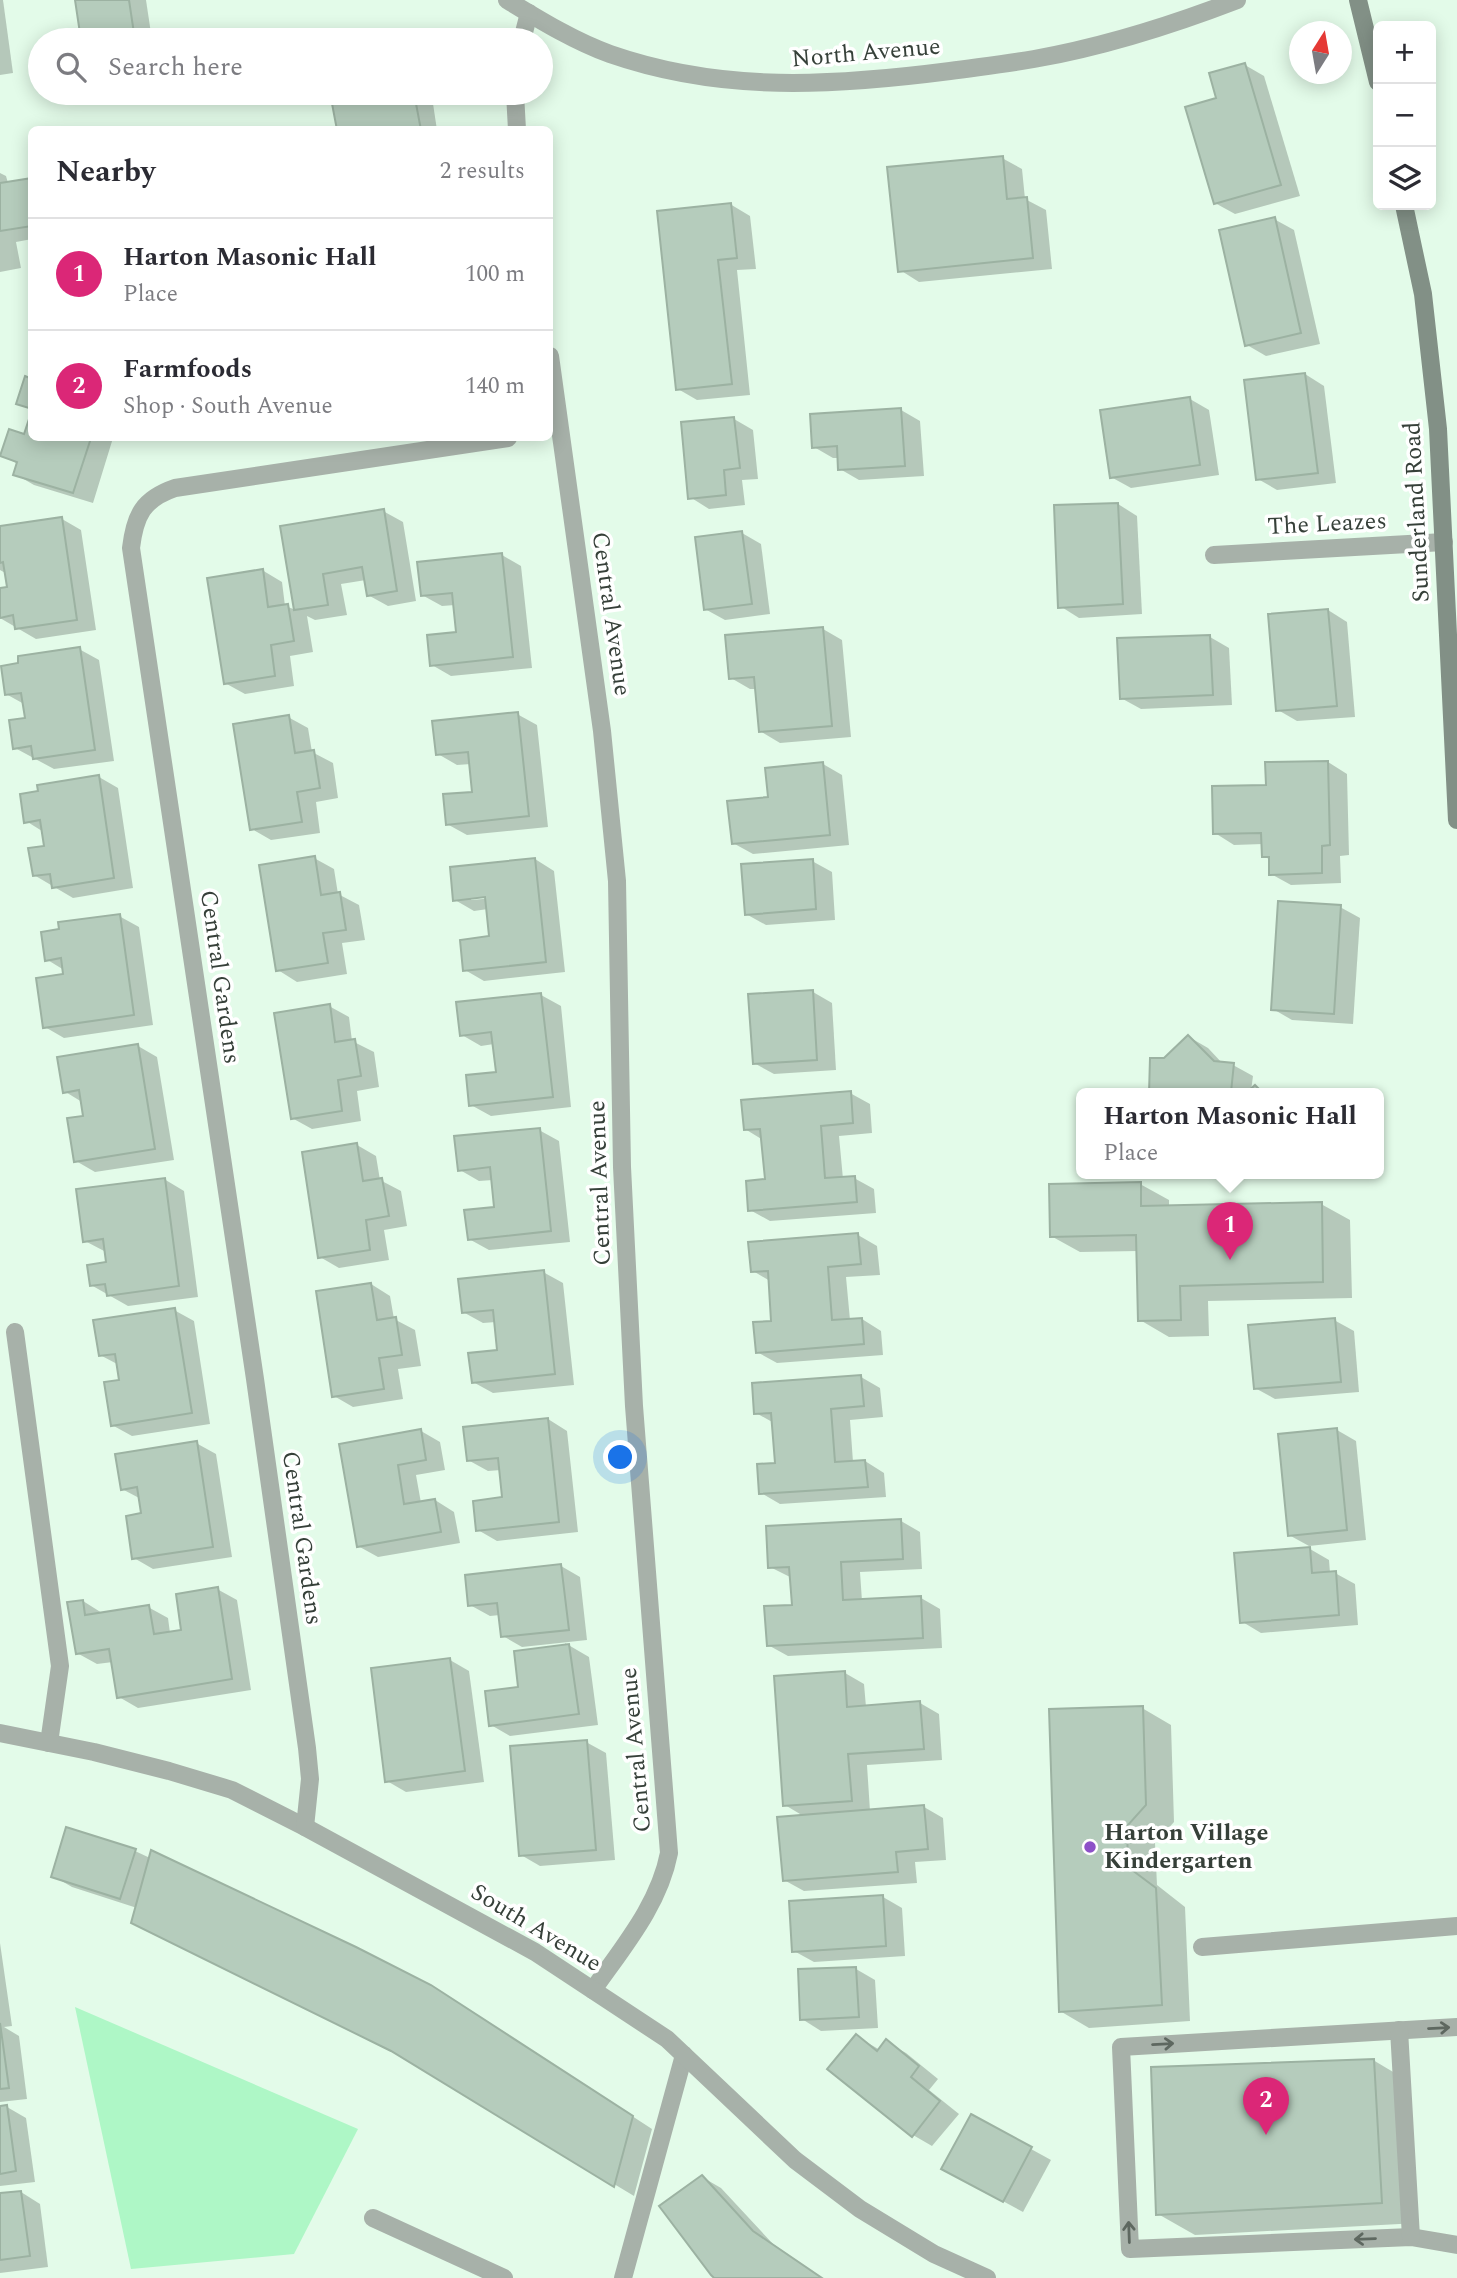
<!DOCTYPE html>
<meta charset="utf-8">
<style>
:root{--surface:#fff;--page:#f7f7f7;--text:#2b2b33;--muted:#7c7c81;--line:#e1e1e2;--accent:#db2777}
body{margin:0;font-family:Spectral,serif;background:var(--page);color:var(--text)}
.controls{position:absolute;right:21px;top:21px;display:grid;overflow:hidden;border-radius:10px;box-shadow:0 4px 18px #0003}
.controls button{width:63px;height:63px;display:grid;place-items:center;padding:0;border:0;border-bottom:2px solid var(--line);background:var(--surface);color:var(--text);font:35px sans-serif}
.compass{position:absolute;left:1289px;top:21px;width:63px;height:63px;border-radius:50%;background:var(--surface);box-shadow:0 4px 18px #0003;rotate:11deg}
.you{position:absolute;left:621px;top:1458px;width:24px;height:24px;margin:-18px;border:5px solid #fff;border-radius:50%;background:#1a73e8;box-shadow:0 0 0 10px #1a73e833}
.badge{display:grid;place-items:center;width:46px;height:46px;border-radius:50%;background:var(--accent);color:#fff;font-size:23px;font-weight:700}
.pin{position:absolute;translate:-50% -58px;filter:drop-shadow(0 2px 4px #0008)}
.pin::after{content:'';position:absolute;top:37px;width:24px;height:21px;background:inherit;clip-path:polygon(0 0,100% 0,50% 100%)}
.popup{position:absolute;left:1076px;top:1088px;width:308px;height:91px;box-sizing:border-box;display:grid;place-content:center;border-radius:10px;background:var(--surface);filter:drop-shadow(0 2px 5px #0005);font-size:23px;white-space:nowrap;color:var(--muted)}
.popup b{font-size:26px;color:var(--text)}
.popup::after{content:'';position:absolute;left:50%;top:100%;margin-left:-14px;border:14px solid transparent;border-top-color:var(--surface)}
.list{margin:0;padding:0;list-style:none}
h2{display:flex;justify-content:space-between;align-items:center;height:91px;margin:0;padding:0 28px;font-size:30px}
h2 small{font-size:23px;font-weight:400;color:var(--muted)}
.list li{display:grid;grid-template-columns:46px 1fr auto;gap:21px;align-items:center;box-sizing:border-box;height:112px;padding:0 28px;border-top:2px solid var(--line)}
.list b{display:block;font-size:26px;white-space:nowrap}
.list p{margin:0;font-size:23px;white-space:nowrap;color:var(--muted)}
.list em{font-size:23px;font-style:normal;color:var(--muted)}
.icon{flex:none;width:38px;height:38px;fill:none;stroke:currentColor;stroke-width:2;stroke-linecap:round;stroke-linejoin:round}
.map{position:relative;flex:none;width:1457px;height:2278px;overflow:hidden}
.search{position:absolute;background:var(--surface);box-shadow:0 4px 18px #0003;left:28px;top:28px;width:525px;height:77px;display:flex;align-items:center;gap:18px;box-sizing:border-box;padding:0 24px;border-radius:38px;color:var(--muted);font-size:26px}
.panel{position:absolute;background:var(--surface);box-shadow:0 4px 18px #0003;left:28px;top:126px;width:525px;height:315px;border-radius:10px}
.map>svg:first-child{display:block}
.green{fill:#aef7c6}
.shadow{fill:#0003;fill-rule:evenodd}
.building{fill:#b5ccbc;stroke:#9cb2a2;stroke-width:2}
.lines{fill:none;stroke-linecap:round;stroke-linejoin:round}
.lane{stroke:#a7b1a9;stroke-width:18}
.street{stroke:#a7b1a9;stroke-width:18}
.secondary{stroke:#829086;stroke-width:18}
.oneway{stroke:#5e6860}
.poi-dot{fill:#8d51c8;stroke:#fff;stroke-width:2.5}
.labels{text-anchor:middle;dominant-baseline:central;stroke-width:7;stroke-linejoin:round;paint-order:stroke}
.street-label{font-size:24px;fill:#364039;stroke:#fff}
.poi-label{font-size:24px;font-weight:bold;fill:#364039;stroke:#fff;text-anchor:start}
</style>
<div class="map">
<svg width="1457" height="2278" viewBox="0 0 1457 2278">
<rect width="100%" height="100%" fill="#e3fbe9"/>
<path class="green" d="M75,2007L358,2129L294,2254L131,2269Z"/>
<g class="shadow">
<path d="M0,0H3L13,73L0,75Z"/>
<path d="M76,0H146L152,40H83Z"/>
<path d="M1245,65L1264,76L1300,196L1235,214L1215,203L1218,99Z"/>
<path d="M90,93H160V97L110,104Z"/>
<path d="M332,93H424L432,97L437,130H338Z"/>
<path d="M1002,158L1022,169L1025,199L1046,210L1052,269L919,282L900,270Z"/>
<path d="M0,173L6,176L8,183L32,179V239L16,242L21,268L0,272Z"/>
<path d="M730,204L750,216L756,269L737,270L750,395L697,400L678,389Z"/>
<path d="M1274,219L1294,230L1320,344L1266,356L1247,345Z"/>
<path d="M1305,374L1324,386L1336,483L1277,490L1258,479Z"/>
<path d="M1190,399L1209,410L1219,475L1131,488L1111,477Z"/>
<path d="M901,410L920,421L924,476L859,480L840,469L839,458H833L814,447Z"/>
<path d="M734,419L753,430L758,479L742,480L745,505L709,509L690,497Z"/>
<path d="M32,438H113L93,503L34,485L15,474L18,464L3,456Z"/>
<path d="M1118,504L1137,516L1142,614L1079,618L1060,606Z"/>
<path d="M383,511L403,522L416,601L388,606L368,595L366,580L341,584L347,615L315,620L307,616L313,652L290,656L294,686L245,694L225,683L262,570L282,582L285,606L296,610L282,527Z"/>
<path d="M62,519L81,530L96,630L36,639L0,618V590L9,589L7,574L0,570V535Z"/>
<path d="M742,533L761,544L770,614L725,620L705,609Z"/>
<path d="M502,555L521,566L532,668L451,676L432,665L458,634L455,605L442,606L422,595Z"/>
<path d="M1328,610L1347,622L1355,717L1297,721L1278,710Z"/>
<path d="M823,629L842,640L851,737L780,743L760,731L757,689H750L731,678Z"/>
<path d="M1210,637L1229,648L1232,705L1141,709L1121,698Z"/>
<path d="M79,649L99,660L114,761L54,769L15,748L27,719L24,704L6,694Z"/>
<path d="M517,714L537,725L548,827L467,835L447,824L474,793L471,764L457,765L438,754Z"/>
<path d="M288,717L308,728L312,752L333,763L338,798L316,802L320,833L271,840L252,829Z"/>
<path d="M1328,762L1347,774L1349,855L1340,856L1341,883L1291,885L1271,874V860L1263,856V844L1234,845L1215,833L1267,786Z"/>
<path d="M823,764L842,775L849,845L753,854L733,843Z"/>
<path d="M99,777L118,788L133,888L73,898L34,875L46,848L42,831L26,821Z"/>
<path d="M314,858L334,869L338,894L359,905L365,940L342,943L347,974L297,982L278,970Z"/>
<path d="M535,859L554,871L565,972L484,981L465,970L491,938L488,909L474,911L455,900ZM493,894L494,898L471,900V897Z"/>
<path d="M812,861L832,872L835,920L766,925L746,914Z"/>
<path d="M1340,907L1360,918L1353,1024L1292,1020L1273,1009Z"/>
<path d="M119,916L139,927L153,1025L64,1038L45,1027L65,975L64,970L46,959Z"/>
<path d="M813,992L832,1003L836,1070L774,1074L754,1063Z"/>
<path d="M541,995L561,1006L571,1107L491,1116L471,1105L497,1074L494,1044L481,1046L462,1035Z"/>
<path d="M329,1006L349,1017L352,1041L374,1052L379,1087L357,1091L361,1121L312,1129L292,1118Z"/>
<path d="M1189,1037L1208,1048L1223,1064L1233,1065L1253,1076L1251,1091L1255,1087L1268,1094H1151L1164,1060Z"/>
<path d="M138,1046L157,1057L174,1160L95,1172L76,1161L85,1118L82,1102L64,1091Z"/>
<path d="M850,1093L870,1104L872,1133L839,1136L843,1179L854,1178L874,1189L876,1213L770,1221L750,1210L767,1181L763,1140L745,1129Z"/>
<path d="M539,1130L559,1141L570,1242L489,1250L469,1239L496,1208L493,1180L479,1181L460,1170Z"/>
<path d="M357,1145L376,1156L380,1180L401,1191L407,1226L384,1230L389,1260L339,1268L320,1257Z"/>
<path d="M164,1179L184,1191L198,1297L128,1306L91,1285L108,1264L106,1252L85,1241Z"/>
<path d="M1140,1184L1169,1200V1207L1321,1204L1350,1220L1352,1298L1208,1301L1209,1336L1169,1337L1140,1320L1138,1251L1080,1252L1051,1236Z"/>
<path d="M858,1235L877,1246L880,1275L846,1277L850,1320L862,1319L881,1331L883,1355L777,1363L757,1352L773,1323L770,1281L753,1271Z"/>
<path d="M543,1272L563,1283L574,1385L493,1393L473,1382L499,1351L496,1322L483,1323L463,1312Z"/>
<path d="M371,1284L390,1296L394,1319L415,1330L421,1366L398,1369L403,1399L353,1407L334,1396Z"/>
<path d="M174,1310L194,1321L210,1424L132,1436L112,1425L121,1381L119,1365L100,1355Z"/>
<path d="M1334,1320L1354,1331L1359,1392L1275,1399L1255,1388Z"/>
<path d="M861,1377L880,1388L883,1417L850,1420L853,1462L865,1461L884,1473L886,1497L780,1504L761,1493L777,1464L774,1423L756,1413Z"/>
<path d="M548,1419L567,1431L578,1532L497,1541L478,1530L504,1499L501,1470L488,1471L468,1460Z"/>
<path d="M1337,1430L1356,1441L1366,1540L1309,1546L1289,1535Z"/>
<path d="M421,1431L440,1442L445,1470L416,1475L421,1503L435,1500L454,1512L460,1543L378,1557L358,1546L341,1445Z"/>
<path d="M196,1443L216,1454L232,1557L153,1569L134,1558L143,1515L141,1499L122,1489Z"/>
<path d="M901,1521L920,1532L922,1569L860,1572L862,1601L921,1598L940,1609L942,1648L788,1656L768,1645L793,1607L792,1578L770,1567Z"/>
<path d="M1310,1549L1329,1560L1330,1573H1335L1355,1584L1358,1625L1261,1633L1241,1621Z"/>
<path d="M561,1566L580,1577L587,1640L522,1647L503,1636L500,1615L490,1616L470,1605Z"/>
<path d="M217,1589L237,1600L251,1690L138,1708L119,1697L113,1662L97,1664L77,1653L83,1601L102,1613L148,1607L168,1618L170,1633L183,1632Z"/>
<path d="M565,1643L589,1657L598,1725L510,1736L491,1725L520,1688L566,1646Z"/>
<path d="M450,1660L469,1671L484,1782L406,1792L387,1781Z"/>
<path d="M845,1673L864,1684L866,1707L920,1703L939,1714L942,1760L867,1765L870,1811L924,1807L943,1818L946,1860L915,1862L917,1883L804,1891L784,1880L805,1817L785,1805Z"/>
<path d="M1142,1708L1171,1725L1174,1822L1155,1843L1157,1885L1185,1907L1190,2021L1089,2028L1060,2011Z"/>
<path d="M586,1742L606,1753L615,1860L540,1866L521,1855Z"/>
<path d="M135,1851L451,1998L652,2129L634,2196L406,2059L153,1933L137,1908L72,1887L53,1876Z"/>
<path d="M883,1897L902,1908L905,1956L814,1962L794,1951Z"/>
<path d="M0,1943L12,2026L4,2027L19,2036L27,2099L0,2102Z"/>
<path d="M856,1969L875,1980L878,2028L821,2031L802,2019Z"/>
<path d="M856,2036L880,2050L886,2042L906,2053L938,2079L929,2090L959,2114L932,2146L913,2135Z"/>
<path d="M1373,2060L1410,2082L1418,2223L1195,2235L1158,2214Z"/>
<path d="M7,2107L26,2118L35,2182L0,2186V2108Z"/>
<path d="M971,2116L1051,2160L1023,2212L962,2179Z"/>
<path d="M702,2177L721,2188L773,2244L822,2278H718Z"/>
<path d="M21,2192L40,2204L48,2267L0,2273V2195Z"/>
</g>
<g class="building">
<path d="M75,0H129L135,40H81Z"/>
<path d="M1245,63L1281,185L1214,204L1185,107L1216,98L1209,73Z"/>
<path d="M330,93H414L421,130H337Z"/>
<path d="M1003,156L1007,199L1027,197L1033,258L898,272L887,167Z"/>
<path d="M32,178V226L0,231V183Z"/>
<path d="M731,203L737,258L718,260L732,384L676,390L657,211Z"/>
<path d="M1275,217L1301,333L1245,346L1219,230Z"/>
<path d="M1305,373L1318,473L1256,480L1244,380Z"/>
<path d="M25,376L32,379V409L16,404Z"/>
<path d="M1190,397L1200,465L1110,478L1100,410Z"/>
<path d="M901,408L905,466L838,470L837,446L812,448L810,414Z"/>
<path d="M32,410V438H91L73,493L13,475L17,462L0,456L9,429L24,434Z"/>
<path d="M734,417L740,468L724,470L726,495L688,499L681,422Z"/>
<path d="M1118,503L1123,604L1058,608L1054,505Z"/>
<path d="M384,509L397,591L367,596L362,567L323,574L328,605L294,610L280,526Z"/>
<path d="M62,517L77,620L15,629L13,615L0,618V588L7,587L3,562L0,563V526Z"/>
<path d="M742,531L752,604L704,610L695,537Z"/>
<path d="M502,553L513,657L430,666L427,635L456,632L452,593L421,596L417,562Z"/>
<path d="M263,569L268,607L288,604L294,641L271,645L275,676L224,684L207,578Z"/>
<path d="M1328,609L1337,706L1276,711L1268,614Z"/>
<path d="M823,627L832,726L759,732L754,677L729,679L725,635Z"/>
<path d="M1210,635L1213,695L1120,699L1117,638Z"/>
<path d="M80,647L95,750L33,759L31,746L13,749L9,720L25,718L21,693L5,695L1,666L18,663V656Z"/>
<path d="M518,712L529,816L446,825L443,794L472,792L468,752L436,755L432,721Z"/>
<path d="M289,715L295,753L314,750L320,788L297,792L302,822L250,830L233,724Z"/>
<path d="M1328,761L1330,845L1322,846V873L1269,875V857H1262L1261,833L1213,834L1212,786L1266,785L1265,762Z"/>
<path d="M823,762L830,835L732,844L727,801L768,797L765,768Z"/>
<path d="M99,775L114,878L52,888L50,874L33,876L28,848L44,846L40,820L24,823L20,794L38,791L37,785Z"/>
<path d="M315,856L321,895L340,892L346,930L323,933L328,963L276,971L259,865Z"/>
<path d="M535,858L546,962L463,971L460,940L489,936L485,897L453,901L450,867Z"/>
<path d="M813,859L816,909L745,915L741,864Z"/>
<path d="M1278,901L1341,905L1334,1014L1271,1010Z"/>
<path d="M120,914L134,1015L43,1028L36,978L63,974L61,958L45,961L41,932L59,929L58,922Z"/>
<path d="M813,990L817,1060L753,1064L748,994Z"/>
<path d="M541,993L553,1097L469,1106L466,1075L496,1072L491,1032L460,1036L456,1002Z"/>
<path d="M330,1004L335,1042L355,1039L361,1076L338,1080L342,1111L291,1119L274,1013Z"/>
<path d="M1188,1035L1214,1061L1234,1063L1231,1092L1217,1090L1212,1094H1149L1150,1058H1164Z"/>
<path d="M138,1044L155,1149L74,1162L67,1118L83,1116L79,1090L63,1093L57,1057Z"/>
<path d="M1255,1085L1264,1094H1245Z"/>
<path d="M851,1091L853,1123L821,1126L825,1178L855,1176L857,1202L748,1211L746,1181L765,1179L760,1129L744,1130L741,1100Z"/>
<path d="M540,1128L551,1231L468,1240L464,1210L494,1207L490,1167L458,1171L454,1136Z"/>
<path d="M357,1143L363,1181L382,1178L389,1216L366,1220L370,1250L318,1258L302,1152Z"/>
<path d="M165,1178L179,1286L107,1296L105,1284L90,1286L87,1265L106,1262L103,1239L83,1242L76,1189Z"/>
<path d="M1141,1182V1206L1322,1202L1323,1282L1180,1286L1181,1320L1138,1321L1136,1235L1050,1237L1049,1184Z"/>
<path d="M858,1233L861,1264L828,1267L832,1320L862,1318L864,1344L756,1353L753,1322L771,1321L768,1271L751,1272L748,1242Z"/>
<path d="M544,1270L555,1374L472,1383L468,1353L497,1350L493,1310L462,1313L458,1279Z"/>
<path d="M371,1283L377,1320L396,1317L402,1355L379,1358L384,1389L332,1397L316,1291Z"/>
<path d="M175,1308L192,1413L111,1426L104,1382L119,1380L115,1354L99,1356L93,1320Z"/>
<path d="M1335,1318L1341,1382L1254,1389L1248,1325Z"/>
<path d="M861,1375L864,1406L831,1409L835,1462L865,1460L868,1487L759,1494L757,1464L775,1463L771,1413L754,1414L752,1383Z"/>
<path d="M548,1418L559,1522L476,1531L473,1501L502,1497L498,1458L467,1461L463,1427Z"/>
<path d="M1337,1428L1347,1530L1288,1536L1278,1434Z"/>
<path d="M421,1429L426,1460L398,1465L404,1504L435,1499L441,1532L357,1547L339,1444Z"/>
<path d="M197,1441L213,1547L132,1559L126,1516L141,1513L137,1487L121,1490L115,1454Z"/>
<path d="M901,1519L903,1559L841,1562L843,1600L921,1596L923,1638L767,1646L764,1606L792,1605L789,1567L768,1568L766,1526Z"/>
<path d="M1310,1547L1312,1573L1336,1571L1339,1615L1240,1623L1234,1553Z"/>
<path d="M561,1564L569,1630L501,1637L497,1603L468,1606L465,1575Z"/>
<path d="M218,1587L232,1679L117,1698L109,1649L76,1654L67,1602L83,1600L85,1615L149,1605L154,1634L181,1630L176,1594Z"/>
<path d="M569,1644L579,1714L489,1726L485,1691L518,1687L514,1651Z"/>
<path d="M450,1658L465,1771L385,1782L371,1668Z"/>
<path d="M845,1671L847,1707L920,1701L924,1749L848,1754L852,1801L783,1806L774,1676Z"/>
<path d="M1143,1706L1146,1805L1127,1826L1128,1867L1156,1888L1162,2005L1059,2012L1049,1709Z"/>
<path d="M587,1740L596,1850L519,1856L510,1746Z"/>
<path d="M924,1805L928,1849L896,1852L898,1872L783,1881L777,1817Z"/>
<path d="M66,1827L136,1849L120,1899L51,1877Z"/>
<path d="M151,1850L356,1947L431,1985L633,2116L614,2187L391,2051L131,1923Z"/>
<path d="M883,1895L886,1946L792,1952L789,1901Z"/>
<path d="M856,1967L859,2017L800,2020L798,1969Z"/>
<path d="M0,2023L9,2088L0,2089Z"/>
<path d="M856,2034L877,2051L886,2039L919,2066L911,2077L940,2101L912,2137L827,2069Z"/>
<path d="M1374,2059L1382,2203L1156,2215L1151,2067Z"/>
<path d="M7,2105L16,2171L0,2174V2106Z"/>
<path d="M971,2114L1032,2147L1003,2202L941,2169Z"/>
<path d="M702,2175L753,2231L822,2278H714L711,2275L659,2206Z"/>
<path d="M21,2191L30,2256L0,2260V2193Z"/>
</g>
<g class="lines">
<g class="lane">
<path d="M15,1332L60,1666L49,1743"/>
<path d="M1202,1947L1457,1926"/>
<path d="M1457,2027L1121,2047L1130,2249L1411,2237L1457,2245"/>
<path d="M1399,2030L1411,2237"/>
<path d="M373,2218L504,2278"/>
<path d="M623,2278L684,2055"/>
</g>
<g class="street">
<path d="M507,0C540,20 574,41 610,54C722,93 834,86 950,71C978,67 1006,64 1034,59C1102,47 1172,25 1237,0"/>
<path d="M522,40L529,13"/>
<path d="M515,93L517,130"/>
<path d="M550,356L602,731L617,881L622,1167L634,1406L669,1853C659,1905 623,1947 593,1990"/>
<path d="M1214,555L1444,542"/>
<path d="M0,1733L94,1752L169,1771L232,1790L305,1827L535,1952L667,2039L795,2160L860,2209L934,2254L987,2278"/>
<path d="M305,1827L310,1779L307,1748L255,1379L131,548C135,515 143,499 175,488L508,438"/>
</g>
<g class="secondary">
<path d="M1358,0L1378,82"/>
<path d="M1404,205L1423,294L1438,429L1457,820"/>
</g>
</g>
<defs><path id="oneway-shaft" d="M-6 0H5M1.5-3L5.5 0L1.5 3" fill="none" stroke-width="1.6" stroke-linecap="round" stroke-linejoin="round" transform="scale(1.75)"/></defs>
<g class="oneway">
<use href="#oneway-shaft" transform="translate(1439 2028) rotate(-3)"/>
<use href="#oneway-shaft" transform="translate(1163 2044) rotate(-3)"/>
<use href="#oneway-shaft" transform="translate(1129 2232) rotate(-92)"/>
<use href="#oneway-shaft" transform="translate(1365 2239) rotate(178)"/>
</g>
<circle class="poi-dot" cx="1090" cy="1847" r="7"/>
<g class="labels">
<g class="street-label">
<text transform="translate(866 53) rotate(-5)">North Avenue</text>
<text transform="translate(1417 512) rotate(-93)">Sunderland Road</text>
<text transform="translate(1327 524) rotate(-3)">The Leazes</text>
<text transform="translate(611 614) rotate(82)">Central Avenue</text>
<text transform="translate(220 977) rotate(82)">Central Gardens</text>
<text transform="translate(600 1183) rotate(-92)">Central Avenue</text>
<text transform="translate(302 1538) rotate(82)">Central Gardens</text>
<text transform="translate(636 1750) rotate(-95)">Central Avenue</text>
<text transform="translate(536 1928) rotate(31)">South Avenue</text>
</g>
<g class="poi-label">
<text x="1104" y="1833">Harton Village<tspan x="1104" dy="28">Kindergarten</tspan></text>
</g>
</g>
</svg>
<div class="controls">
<button>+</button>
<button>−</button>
<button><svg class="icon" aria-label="layers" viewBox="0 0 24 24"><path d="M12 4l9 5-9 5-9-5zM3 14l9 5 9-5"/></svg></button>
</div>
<svg class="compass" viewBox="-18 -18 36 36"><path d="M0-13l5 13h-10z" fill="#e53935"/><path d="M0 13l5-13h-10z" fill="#7c7c81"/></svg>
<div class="you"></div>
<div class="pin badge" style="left:1230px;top:1260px">1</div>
<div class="popup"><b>Harton Masonic Hall</b>Place</div>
<div class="pin badge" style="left:1266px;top:2135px">2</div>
<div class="search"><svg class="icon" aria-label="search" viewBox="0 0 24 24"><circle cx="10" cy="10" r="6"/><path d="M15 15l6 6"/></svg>Search here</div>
<section class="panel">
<h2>Nearby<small>2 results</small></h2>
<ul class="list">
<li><span class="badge">1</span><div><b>Harton Masonic Hall</b><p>Place</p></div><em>100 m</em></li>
<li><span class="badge">2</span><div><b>Farmfoods</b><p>Shop · South Avenue</p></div><em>140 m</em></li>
</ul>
</section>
</div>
